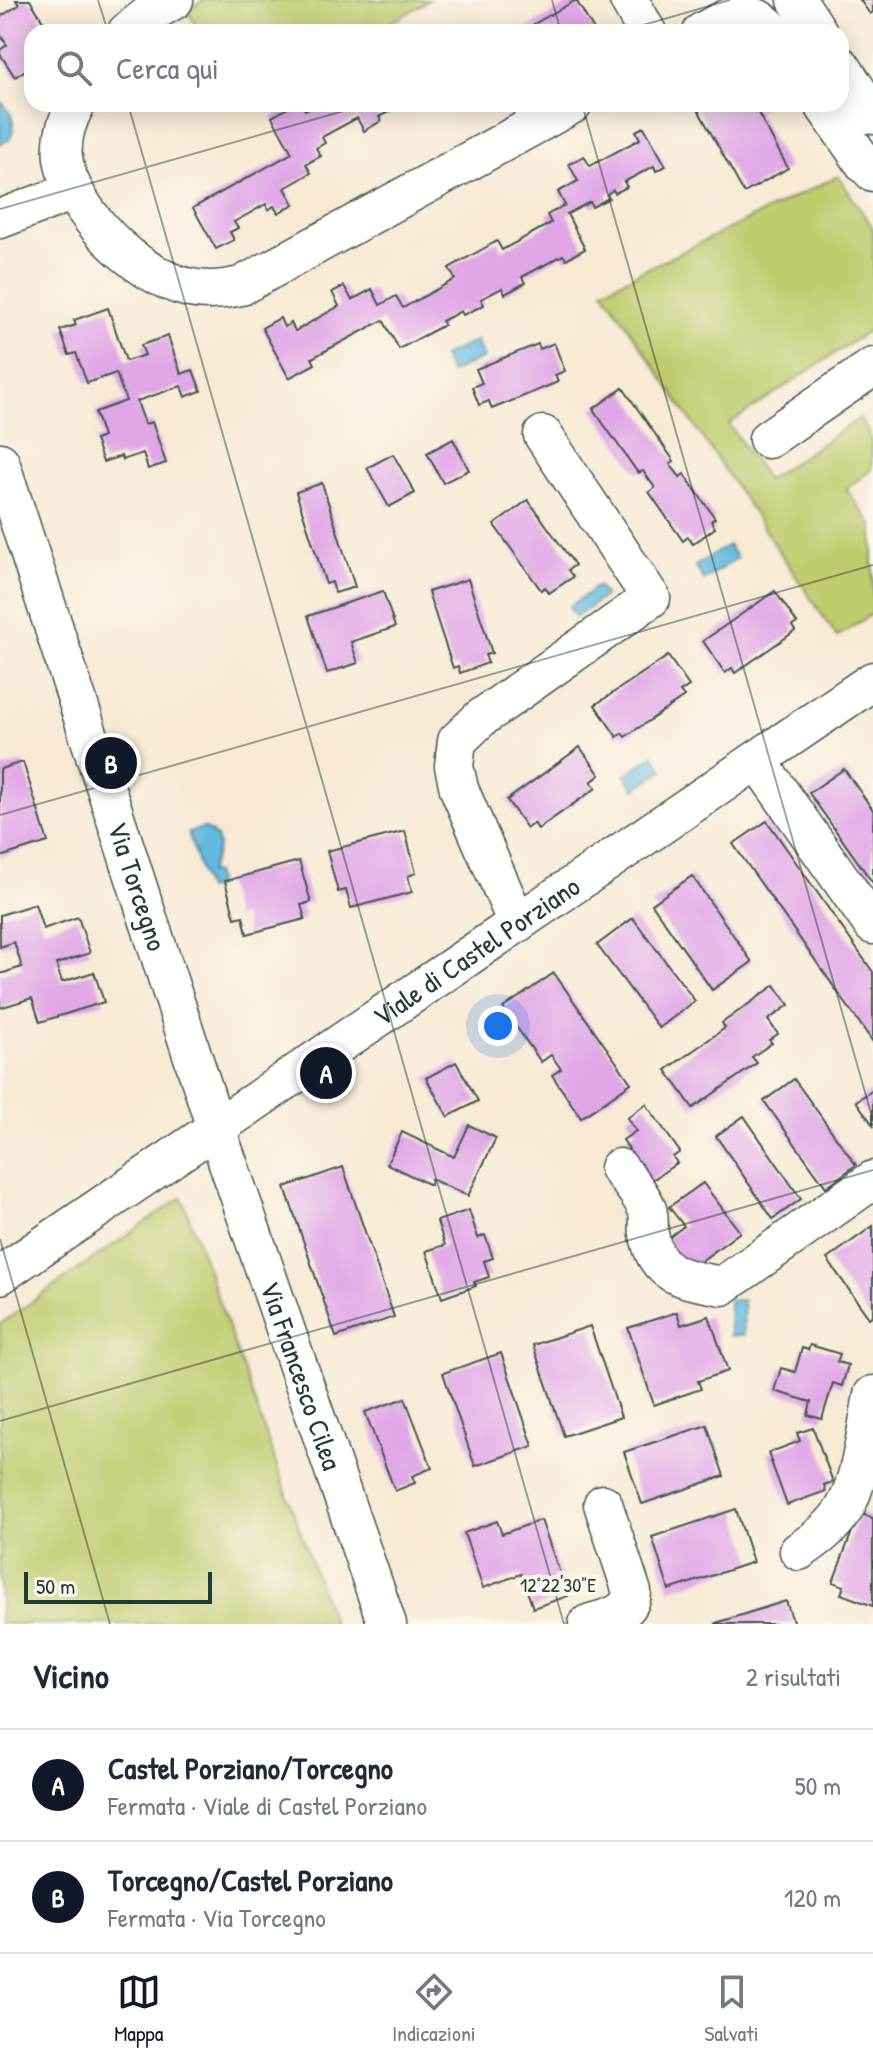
<!DOCTYPE html>
<html lang="it">
<meta charset="utf-8">
<style>
:root{--surface:#fff;--page:#f2f2f3;--text:#1f2937;--muted:#747a83;--line:#e0e1e3;--accent:#111827}
body{margin:0;font-family:"Patrick Hand",sans-serif;background:var(--page);color:var(--text)}
.scale{position:absolute;left:24px;bottom:20px;width:188px;box-sizing:border-box;padding-left:8px;border:4px solid #1f3d34;border-top:0;font-size:22px;line-height:28px;white-space:nowrap;color:#1f3d34;-webkit-text-stroke:6px #fbf7ec;paint-order:stroke}
.you{position:absolute;left:498px;top:1026px;width:28px;height:28px;margin:-20px;border:6px solid #fff;border-radius:50%;background:#1a73e8;box-shadow:0 0 0 12px #1a73e833}
.badge{display:grid;place-items:center;width:52px;height:52px;border-radius:50%;background:var(--accent);color:#fff;font-size:26px;font-weight:700}
.pin{position:absolute;translate:-50% -50%;border:4px solid #fff;box-shadow:0 2px 8px #0006}
.list{margin:0;padding:0;list-style:none}
h2{display:flex;justify-content:space-between;align-items:center;height:104px;margin:0;padding:0 32px;font-size:34px}
h2 small{font-size:26px;font-weight:400;color:var(--muted)}
.list li{display:grid;grid-template-columns:52px 1fr auto;gap:24px;align-items:center;box-sizing:border-box;height:112px;padding:0 32px;border-top:2px solid var(--line)}
.list b{display:block;font-size:30px;white-space:nowrap}
.list p{margin:0;font-size:26px;white-space:nowrap;color:var(--muted)}
.list em{font-size:26px;font-style:normal;color:var(--muted)}
.icon{flex:none;width:44px;height:44px;fill:none;stroke:currentColor;stroke-width:2;stroke-linecap:round;stroke-linejoin:round}
.map{position:relative;flex:none;width:873px;height:1624px;overflow:hidden}
.search{position:absolute;background:var(--surface);box-shadow:0 4px 20px #0003;left:24px;right:24px;top:24px;height:88px;display:flex;align-items:center;gap:20px;box-sizing:border-box;padding:0 28px;border-radius:24px;color:var(--muted);font-size:30px}
.sheet{height:328px;background:var(--surface)}
nav{display:flex;justify-content:space-around;align-items:center;box-sizing:border-box;height:112px;border-top:2px solid var(--line);background:var(--surface);font-size:22px;color:var(--muted)}
nav a{display:grid;justify-items:center;gap:4px}
nav .on{color:var(--accent)}
.map>svg:first-child{display:block}
.green{fill:#bfcb6d;stroke:#6f8450;stroke-width:2}
.water{fill:#62b8de;stroke:#407a89;stroke-width:2}
.building{fill:#e0a6e6}
.lines{fill:none;stroke-linecap:round;stroke-linejoin:round}
.minor-casing{stroke:#3f574c;stroke-width:41}
.minor{stroke:#fff;stroke-width:38}
.ticks{fill:none;stroke:#1f3d34;stroke-width:2;stroke-opacity:0.45}
.labels{text-anchor:middle;dominant-baseline:central;stroke-width:8;stroke-linejoin:round;paint-order:stroke}
.street-label{font-size:28px;fill:#1f3d34;stroke:#fbf7ec}
.ticks-label{font-size:20px;text-anchor:middle;fill:#1f3d34;stroke:#fbf7ec;stroke-width:8;stroke-linejoin:round;paint-order:stroke}
</style>
<div class="map">
<svg width="873" height="1624" viewBox="0 0 873 1624">
<rect width="100%" height="100%" fill="#fbf7ec"/>
<filter id="ink" filterUnits="userSpaceOnUse"><feTurbulence type="fractalNoise" baseFrequency=".0125" numOctaves="2"/><feDisplacementMap in="SourceGraphic" scale="16" xChannelSelector="R" yChannelSelector="G"/><feConvolveMatrix kernelMatrix="1 2 1 2 8 2 1 2 1" color-interpolation-filters="sRGB"/></filter>
<filter id="wash" filterUnits="userSpaceOnUse"><feTurbulence type="fractalNoise" baseFrequency=".006" numOctaves="4" result="noise"/><feDisplacementMap in="SourceGraphic" scale="32" xChannelSelector="R" yChannelSelector="G"/><feGaussianBlur stdDeviation="1.8" result="paint"/><feColorMatrix in="noise" values="0 0 0 0 0 0 0 0 0 0 0 0 0 0 0 0 0 1.4 0 .05"/><feComposite in="paint" operator="in"/></filter>
<g filter="url(#wash)">
<rect width="100%" height="100%" fill="#f7e9d4"/>
<g class="green">
<path d="M204,0H429L375,32H200L187,10Z"/>
<path d="M838,176L873,228V328L729,424L767,480L860,418C872,436 873,447 871,470L846,489L873,526V613L837,637L603,290Z"/>
<path d="M182,1197L333,1624H0V1324Z"/>
</g>
<g class="water">
<path d="M0,101C12,111 18,126 9,140L0,144Z"/>
<path d="M476,341L484,358L450,373L443,356Z"/>
<path d="M728,545L737,558L704,580L695,566Z"/>
<path d="M598,586L605,596L576,617L569,607Z"/>
<path d="M654,755L663,770L635,789L625,775Z"/>
<path d="M204,828C227,839 216,854 209,872L215,873L217,882L213,887L206,890L188,832Z"/>
<path d="M729,1300H743L744,1335L730,1336Z"/>
</g>
<g id="blocks">
<g class="building">
<path d="M16,0H30L50,32H32V66L15,77L0,54V50L7,45L0,34V17L19,5Z"/>
<path d="M576,0L595,32H520Z"/>
<path d="M860,0H873V12L870,14Z"/>
<path d="M295,104H301L305,110L316,104H410L403,108L401,105L379,117L381,121L364,131L357,118L322,137L325,143L316,148L321,156L306,164L311,173L285,188L294,204L278,213L274,206L268,210L266,204L234,222L238,228L230,232L234,240L216,249L193,208L292,153L272,117Z"/>
<path d="M701,104H769L757,111L788,168L744,193L696,106Z"/>
<path d="M644,127L666,166L656,171L654,166L624,182L627,187L615,193L613,190L607,194L609,198L592,207L590,202L567,214L585,249L566,259L563,255L522,277L525,283L505,294L502,288L481,299L484,305L463,315L461,311L442,321L444,325L399,349L383,320L312,358L315,364L289,378L262,328L280,318L284,327L291,323L295,331L339,306L332,292L344,286L352,300L372,289L380,305L396,296L403,308L455,279L449,268L497,241L502,250L551,223L547,215L565,205L558,192L578,181L569,164L584,156L590,166L640,139L636,131Z"/>
<path d="M108,308L126,361L145,355L141,345L168,336L181,374L193,370L201,391L185,397L181,386L137,401L145,424L152,422L166,463L148,469L143,453L122,460L121,456L103,462L95,440L103,437L95,412L126,401L116,373L87,383L76,353L69,355L60,330L76,325L74,320Z"/>
<path d="M554,343L565,371L555,375L558,382L492,409L489,401L479,405L472,387L482,383L476,369L538,344L540,349Z"/>
<path d="M623,388L674,461L670,464L680,477L684,474L715,518L711,521L715,528L693,544L688,537L683,541L649,492L655,488L643,471L638,473L593,409Z"/>
<path d="M453,439L469,470L443,483L427,453Z"/>
<path d="M393,454L415,493L389,507L367,468Z"/>
<path d="M322,483L355,587L335,593L332,582L326,584L296,492Z"/>
<path d="M528,500L575,565L568,570L573,577L549,593L545,587L541,590L494,525Z"/>
<path d="M468,579L492,653L485,655L488,663L460,673L458,666L453,668L428,592Z"/>
<path d="M383,591L395,627L351,642L358,663L327,673L308,616Z"/>
<path d="M775,591L797,623L792,626L795,631L735,673L732,668L725,673L703,641Z"/>
<path d="M668,656L689,686L680,692L684,697L625,737L622,733L617,737L595,705Z"/>
<path d="M580,747L600,775L591,782L596,788L538,829L534,823L527,828L507,800Z"/>
<path d="M23,762L48,842L0,857V769Z"/>
<path d="M844,769L873,810V883L809,793Z"/>
<path d="M767,821L873,972V1042L733,844Z"/>
<path d="M405,831L416,873L408,876L412,892L351,908L346,890L338,892L327,851Z"/>
<path d="M299,861L311,902L301,905L305,919L247,934L243,916L235,918L225,881Z"/>
<path d="M692,876L752,962L712,990L652,904Z"/>
<path d="M35,904L43,929L78,917L90,953L56,964L62,982L94,972L104,1002L40,1022L32,998L0,1008V974L22,967L14,942L0,947V915Z"/>
<path d="M633,918L695,1001L659,1028L597,945Z"/>
<path d="M554,973L631,1083L581,1118L552,1075L561,1069L551,1055L541,1062L503,1008Z"/>
<path d="M775,985L789,1005L768,1020L778,1034L769,1040L772,1043L752,1057L757,1063L693,1108L666,1070L725,1028L722,1023Z"/>
<path d="M456,1062L478,1101L448,1117L426,1078Z"/>
<path d="M794,1079L856,1165L826,1187L764,1101Z"/>
<path d="M873,1090V1125L856,1101Z"/>
<path d="M646,1104L680,1152L673,1157L677,1163L642,1187L620,1156L629,1149L623,1140L636,1131L627,1118Z"/>
<path d="M744,1116L801,1199L773,1219L716,1136Z"/>
<path d="M469,1125L496,1138L468,1196L431,1179L430,1185L387,1164L402,1132L454,1157Z"/>
<path d="M343,1167L394,1317L336,1337L285,1187Z"/>
<path d="M703,1183L740,1232L689,1270L667,1239L684,1226L669,1207Z"/>
<path d="M469,1210L478,1238L485,1235L493,1258L484,1261L489,1277L474,1282L476,1286L442,1298L426,1251L445,1245L437,1221Z"/>
<path d="M873,1226V1315L869,1318L827,1259Z"/>
<path d="M677,1312L681,1325L709,1316L728,1371L698,1381L701,1389L654,1405L628,1328Z"/>
<path d="M590,1326L621,1417L564,1436L533,1345Z"/>
<path d="M810,1345L840,1354L837,1362L848,1365L842,1386L833,1383L822,1419L808,1415L811,1402L774,1391L781,1368L795,1372L802,1348L808,1350Z"/>
<path d="M501,1353L533,1446L475,1466L443,1373Z"/>
<path d="M405,1398L432,1468L412,1476L415,1483L395,1491L365,1412Z"/>
<path d="M707,1425L724,1476L642,1504L624,1452Z"/>
<path d="M813,1428L833,1482L824,1485L826,1491L787,1505L768,1453L800,1441L797,1433Z"/>
<path d="M736,1509L753,1562L669,1590L652,1537Z"/>
<path d="M859,1513L873,1518V1606L841,1594L844,1586L833,1582Z"/>
<path d="M541,1520L568,1596L533,1608L521,1574L483,1588L464,1533L497,1521L502,1534Z"/>
<path d="M786,1601L794,1624H716V1623Z"/>
</g>
</g>
</g>
<g filter="url(#ink)">
<use href="#blocks" fill-opacity="0" stroke="#3f574c" stroke-width="2"/>
<g class="lines">
<defs>
<g id="minor">
<path d="M629,0L647,32"/>
<path d="M797,0L818,32"/>
<path d="M127,32L151,13L174,0"/>
<path d="M702,32C730,16 749,4 774,32"/>
<path d="M841,66L873,115"/>
<path d="M76,104C67,120 61,139 63,158C70,210 136,275 186,287C205,292 222,290 241,286L573,104"/>
<path d="M823,104L864,163L873,172"/>
<path d="M0,219L73,191"/>
<path d="M768,439L873,367"/>
<path id="s1" d="M0,462L216,1128L387,1624"/>
<path d="M757,760L873,925"/>
<path d="M517,923L459,789L454,766L457,741L481,718L651,598L543,435"/>
<path d="M619,1168C629,1181 641,1194 647,1209C650,1217 648,1225 649,1234C656,1278 686,1279 722,1286L873,1180"/>
<path id="s2" d="M0,1275L873,681"/>
<path d="M799,1551C817,1539 833,1527 844,1509C860,1483 867,1426 873,1395"/>
<path d="M588,1624C606,1618 631,1615 632,1592L603,1504"/>
</g>
</defs>
<use href="#minor" class="minor-casing"/>
<use href="#minor" class="minor"/>
</g>
</g>
<path class="ticks" d="M98,0L108,32M552,0L561,32M619,32L730,0M128,104L564,1624M582,104L873,1120M0,209L368,104M0,815L873,565M0,1239L110,1624M0,1421L873,1170"/>
<g class="labels">
<g class="street-label">
<text stroke="none"><textPath href="#s1" startOffset="446">Via Torcegno</textPath></text>
<text stroke="none"><textPath href="#s2" startOffset="576">Viale di Castel Porziano</textPath></text>
<text stroke="none"><textPath href="#s1" startOffset="962">Via Francesco Cilea</textPath></text>
</g>
</g>
<g class="ticks-label">
<text x="558" y="1592">12°22'30"E</text>
</g>
</svg>
<div class="scale">50 m</div>
<div class="you"></div>
<div class="pin badge" style="left:326px;top:1073px">A</div>
<div class="pin badge" style="left:111px;top:763px">B</div>
<div class="search"><svg class="icon" aria-label="search" viewBox="0 0 24 24"><circle cx="10" cy="10" r="6"/><path d="M15 15l6 6"/></svg>Cerca qui</div>
</div>
<section class="sheet">
<h2>Vicino<small>2 risultati</small></h2>
<ul class="list">
<li><span class="badge">A</span><div><b>Castel Porziano/Torcegno</b><p>Fermata · Viale di Castel Porziano</p></div><em>50 m</em></li>
<li><span class="badge">B</span><div><b>Torcegno/Castel Porziano</b><p>Fermata · Via Torcegno</p></div><em>120 m</em></li>
</ul>
</section>
<nav>
<a class="on"><svg class="icon" aria-label="map" viewBox="0 0 24 24"><path d="M3 6l6-2 6 2 6-2v14l-6 2-6-2-6 2zM9 4v14M15 6v14"/></svg>Mappa</a>
<a><svg class="icon" aria-label="directions" viewBox="0 0 24 24"><path d="M12 3l9 9-9 9-9-9zM9 14v-3h6M13 9l2 2-2 2"/></svg>Indicazioni</a>
<a><svg class="icon" aria-label="saved" viewBox="0 0 24 24"><path d="M7 4h10v16l-5-4-5 4z"/></svg>Salvati</a>
</nav>
